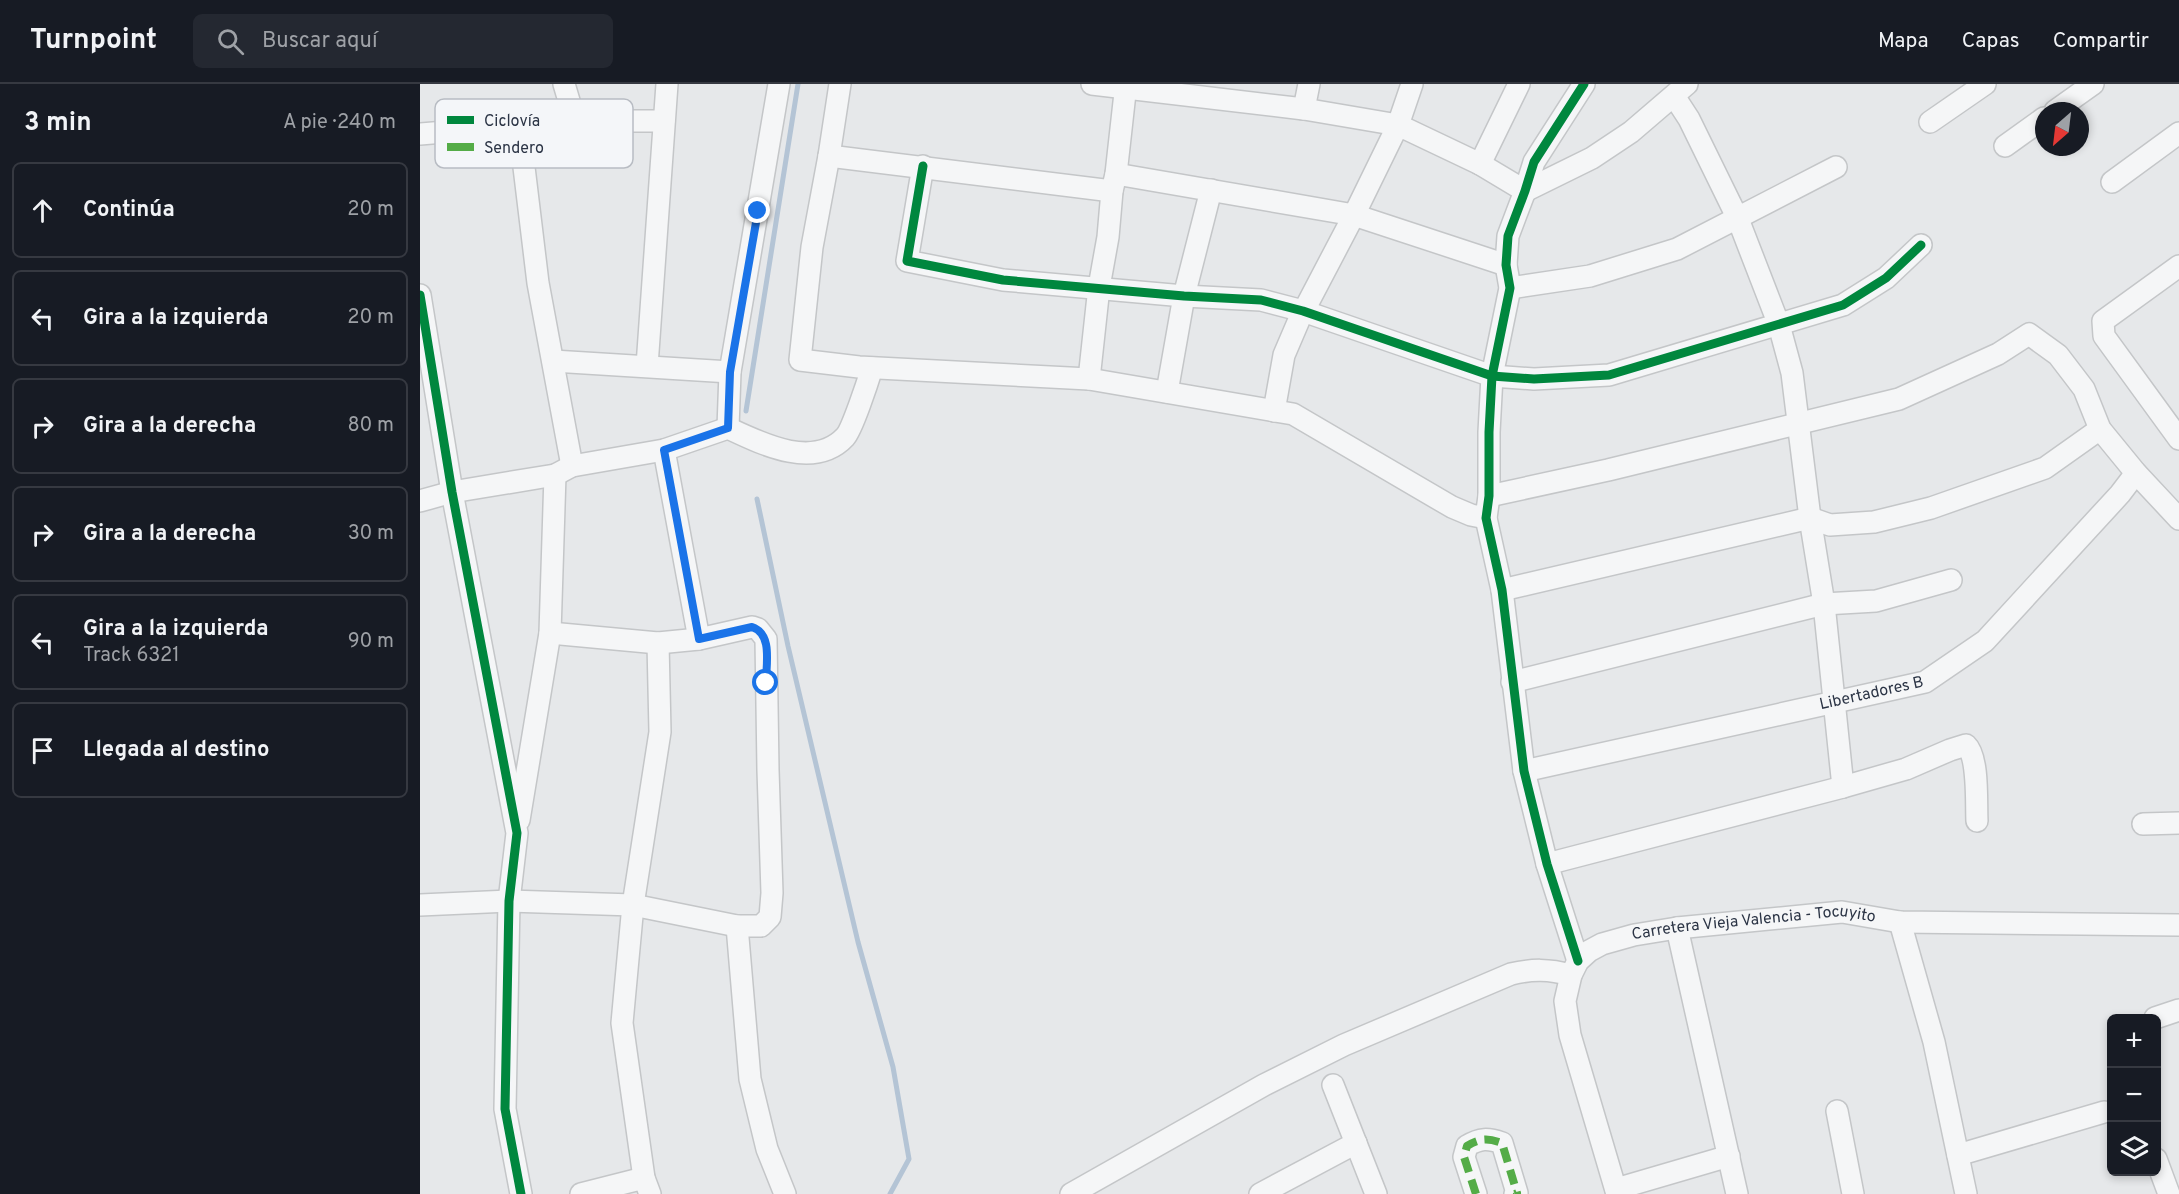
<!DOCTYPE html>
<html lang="es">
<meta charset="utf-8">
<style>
:root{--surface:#171b24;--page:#242831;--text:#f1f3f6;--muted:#9ea1a6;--line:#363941}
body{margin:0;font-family:Overpass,sans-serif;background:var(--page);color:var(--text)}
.controls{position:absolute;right:18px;bottom:18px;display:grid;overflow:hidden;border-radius:9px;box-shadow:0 3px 9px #0003}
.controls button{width:54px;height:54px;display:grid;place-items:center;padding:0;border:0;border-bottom:2px solid var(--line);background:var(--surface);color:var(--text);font:30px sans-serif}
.compass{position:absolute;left:1615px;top:18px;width:54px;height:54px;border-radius:50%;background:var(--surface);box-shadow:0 3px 9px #0003;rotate:208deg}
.stop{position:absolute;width:18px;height:18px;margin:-14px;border:4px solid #1a73e8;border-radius:50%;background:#fff}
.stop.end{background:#1a73e8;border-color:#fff;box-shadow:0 2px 6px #0008}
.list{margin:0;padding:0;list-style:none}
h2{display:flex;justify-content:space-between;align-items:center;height:78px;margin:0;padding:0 24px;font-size:26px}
h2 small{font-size:20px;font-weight:400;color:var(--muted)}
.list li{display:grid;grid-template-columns:39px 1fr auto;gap:18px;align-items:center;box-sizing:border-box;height:96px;margin:0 12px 12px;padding:0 12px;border:2px solid var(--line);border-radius:9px}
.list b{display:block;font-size:22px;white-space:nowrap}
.list p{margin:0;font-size:20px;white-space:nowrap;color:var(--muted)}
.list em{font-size:20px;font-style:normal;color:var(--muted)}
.icon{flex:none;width:33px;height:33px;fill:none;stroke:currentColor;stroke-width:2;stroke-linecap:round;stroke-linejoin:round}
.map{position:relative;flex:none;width:1759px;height:1110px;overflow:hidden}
header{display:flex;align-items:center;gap:36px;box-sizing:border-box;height:84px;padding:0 30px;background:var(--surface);border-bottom:2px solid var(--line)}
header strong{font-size:28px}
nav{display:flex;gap:33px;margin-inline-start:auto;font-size:21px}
.search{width:420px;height:54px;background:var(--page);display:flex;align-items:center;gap:15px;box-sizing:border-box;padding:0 21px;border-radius:9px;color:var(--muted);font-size:22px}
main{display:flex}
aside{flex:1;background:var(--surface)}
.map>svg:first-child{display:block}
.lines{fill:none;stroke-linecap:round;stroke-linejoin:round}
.stream{stroke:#b4c4d5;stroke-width:5}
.minor-casing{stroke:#c4c6c8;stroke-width:24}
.minor{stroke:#f5f6f7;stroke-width:21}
.quiet{stroke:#54ac47;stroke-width:8;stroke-dasharray:15 8;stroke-linecap:butt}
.cycleway-casing{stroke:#f4f6f9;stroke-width:13}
.cycleway{stroke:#00873e;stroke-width:9}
.route{stroke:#1a73e8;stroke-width:8}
.labels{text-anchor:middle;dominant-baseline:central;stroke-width:6;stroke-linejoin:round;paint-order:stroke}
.street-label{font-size:16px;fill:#2b3445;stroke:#f4f6f9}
.key{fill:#f4f6f9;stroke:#b8bcc3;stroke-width:1.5}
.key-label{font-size:16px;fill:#2b3445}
</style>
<header>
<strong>Turnpoint</strong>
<div class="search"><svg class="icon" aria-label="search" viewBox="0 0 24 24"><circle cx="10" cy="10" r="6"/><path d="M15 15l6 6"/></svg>Buscar aquí</div>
<nav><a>Mapa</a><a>Capas</a><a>Compartir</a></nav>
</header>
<main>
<aside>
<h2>3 min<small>A pie · 240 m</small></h2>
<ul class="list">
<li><svg class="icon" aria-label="ahead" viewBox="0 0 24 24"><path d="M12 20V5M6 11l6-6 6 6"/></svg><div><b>Continúa</b></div><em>20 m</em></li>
<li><svg class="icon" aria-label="left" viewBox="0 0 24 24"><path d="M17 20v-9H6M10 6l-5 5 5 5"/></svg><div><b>Gira a la izquierda</b></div><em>20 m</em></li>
<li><svg class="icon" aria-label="right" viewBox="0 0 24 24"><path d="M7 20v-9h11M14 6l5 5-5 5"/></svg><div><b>Gira a la derecha</b></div><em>80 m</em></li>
<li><svg class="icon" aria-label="right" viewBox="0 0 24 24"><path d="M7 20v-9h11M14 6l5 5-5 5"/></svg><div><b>Gira a la derecha</b></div><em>30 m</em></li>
<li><svg class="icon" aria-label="left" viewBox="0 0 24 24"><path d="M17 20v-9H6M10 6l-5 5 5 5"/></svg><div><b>Gira a la izquierda</b><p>Track 6321</p></div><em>90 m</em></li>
<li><svg class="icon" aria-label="arrive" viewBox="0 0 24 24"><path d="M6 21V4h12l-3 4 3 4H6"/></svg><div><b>Llegada al destino</b></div></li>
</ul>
</aside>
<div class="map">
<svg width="1759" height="1110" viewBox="0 0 1759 1110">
<rect width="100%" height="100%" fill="#e6e8ea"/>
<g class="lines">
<g class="stream">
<path d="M326,327L378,0"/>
<path d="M337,415L368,562L438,858L473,983L489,1075L470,1110"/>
</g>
<defs>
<g id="minor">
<path d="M144,0L155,37"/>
<path d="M420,0L409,72L392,163L380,276L439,283L669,295L873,330L1032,423L1051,431L1066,434"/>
<path d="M672,0L884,25L978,41L1060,80L1105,107L1172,74L1211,48L1267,0"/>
<path d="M1254,12L1269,35L1318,135L1359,241L1372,289L1390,434L1404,520L1423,703"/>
<path d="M884,25L889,0"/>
<path d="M1635,27L1673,0"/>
<path d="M1510,38L1565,0"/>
<path d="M99,42L118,199L152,382"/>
<path d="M0,50L155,37H244"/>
<path d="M1585,62L1624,34"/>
<path d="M409,72L692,107"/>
<path d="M1060,80L1099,0"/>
<path d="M503,82L487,177L583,196L764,212L841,216L883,227L1072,292L1114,295L1189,291L1423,221L1466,194L1501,161"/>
<path d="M696,90L934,131L1086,181"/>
<path d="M1692,98L1759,49"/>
<path d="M1759,182L1683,237L1684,252L1759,355"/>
<path d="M1090,204L1170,192L1257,165L1416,83"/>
<path d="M0,211L32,408L97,749L89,817L85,1025L101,1110"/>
<path d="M133,277L310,288"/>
<path d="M227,282L247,0"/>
<path d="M669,295L679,203L688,153L692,107L696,90L706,0"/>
<path d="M747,308L764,212L791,106"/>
<path d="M854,327L864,271L879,236L934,131L978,41L992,0"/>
<path d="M308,344L310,288L359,0"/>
<path d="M244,366L279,555"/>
<path d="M1069,412L1188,386L1479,315L1578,270L1609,250L1638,271L1664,305L1680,345L1716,389L1759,435"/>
<path d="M0,417L32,408L135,391L152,382L244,366L308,344C342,360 394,386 425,353C432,346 448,297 452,284"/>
<path d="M1082,506L1390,434L1410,441L1454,438L1511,424L1625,384L1680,345"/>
<path d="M1092,598L1404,520L1456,517L1531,496"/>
<path id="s1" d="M1104,687L1505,598L1565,557L1700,410L1716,389"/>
<path d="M99,736L130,549L135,391"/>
<path d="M1723,740L1759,739"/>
<path d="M1127,780L1423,703L1486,685L1530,666L1546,661C1559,673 1556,719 1557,737"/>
<path d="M0,821L89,817L213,821L317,842H341L350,833L352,809L348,686L346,555L338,545L332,543L279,555L238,559L130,549"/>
<path d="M1480,838L1514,958L1546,1110"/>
<path d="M317,842L330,995L347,1065L365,1110"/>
<path d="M1257,844L1317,1110"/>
<path d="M1158,877L1127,780L1104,687L1082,506L1066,434L1069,412V348L1072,292L1090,204L1086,181L1088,152L1105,107L1114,78L1164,0"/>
<path d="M1735,934L1759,926"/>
<path d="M913,1001L956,1110"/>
<path d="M1417,1027L1433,1110"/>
<path d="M1538,1071L1684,1028"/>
<path d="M1736,1075L1749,1110"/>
<path d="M1196,1105L1309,1072"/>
<path d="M161,1110L224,1094"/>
<path d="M230,1110L224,1094L202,939L213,821L240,648L238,559"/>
<path d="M651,1110L844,1001L924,961L1091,890C1112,885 1129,885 1151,891"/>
<path d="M840,1110L936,1059"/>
<path d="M1056,1110L1044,1073L1047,1062C1060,1054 1068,1054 1082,1059L1097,1109L1095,1110"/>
<path id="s2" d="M1197,1110L1150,951L1145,917L1151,891L1158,877L1169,867L1182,860L1214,851L1257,844L1422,828L1480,838L1759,841"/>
</g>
</defs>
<use href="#minor" class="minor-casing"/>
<use href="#minor" class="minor"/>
<path class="quiet" d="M1056,1110L1044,1073L1047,1062C1060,1054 1068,1054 1082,1059L1097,1109L1095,1110"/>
<defs>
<g id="cycleway">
<path d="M503,82L487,177L583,196L764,212L841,216L883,227L1072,292L1114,295L1189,291L1423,221L1466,194L1501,161"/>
<path d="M0,211L32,408L97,749L89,817L85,1025L101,1110"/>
<path d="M1158,877L1127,780L1104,687L1082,506L1066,434L1069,412V348L1072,292L1090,204L1086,181L1088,152L1105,107L1114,78L1164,0"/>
</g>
</defs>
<use href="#cycleway" class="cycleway-casing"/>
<use href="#cycleway" class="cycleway"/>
</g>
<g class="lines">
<path class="route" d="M338,127L310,288L308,344L244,366L279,555L332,543C353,550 346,580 346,599"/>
</g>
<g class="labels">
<g class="street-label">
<text stroke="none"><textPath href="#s1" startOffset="356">Libertadores B</textPath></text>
<text stroke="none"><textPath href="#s2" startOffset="426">Carretera Vieja Valencia - Tocuyito</textPath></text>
</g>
</g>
<rect x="15" y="15" width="198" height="69" rx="9" class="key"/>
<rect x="27" y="32" width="27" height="8" fill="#00873e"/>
<rect x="27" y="59" width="27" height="8" fill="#54ac47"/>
<g class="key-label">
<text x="64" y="42">Ciclovía</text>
<text x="64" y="69">Sendero</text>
</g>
</svg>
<div class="controls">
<button>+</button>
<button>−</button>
<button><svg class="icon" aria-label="layers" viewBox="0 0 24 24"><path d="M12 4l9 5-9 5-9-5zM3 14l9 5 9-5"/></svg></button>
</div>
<svg class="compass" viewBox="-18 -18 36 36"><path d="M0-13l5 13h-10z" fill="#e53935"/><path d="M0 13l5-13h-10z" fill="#9ea1a6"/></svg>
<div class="stop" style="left:346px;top:599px"></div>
<div class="stop end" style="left:338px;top:127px"></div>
</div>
</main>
